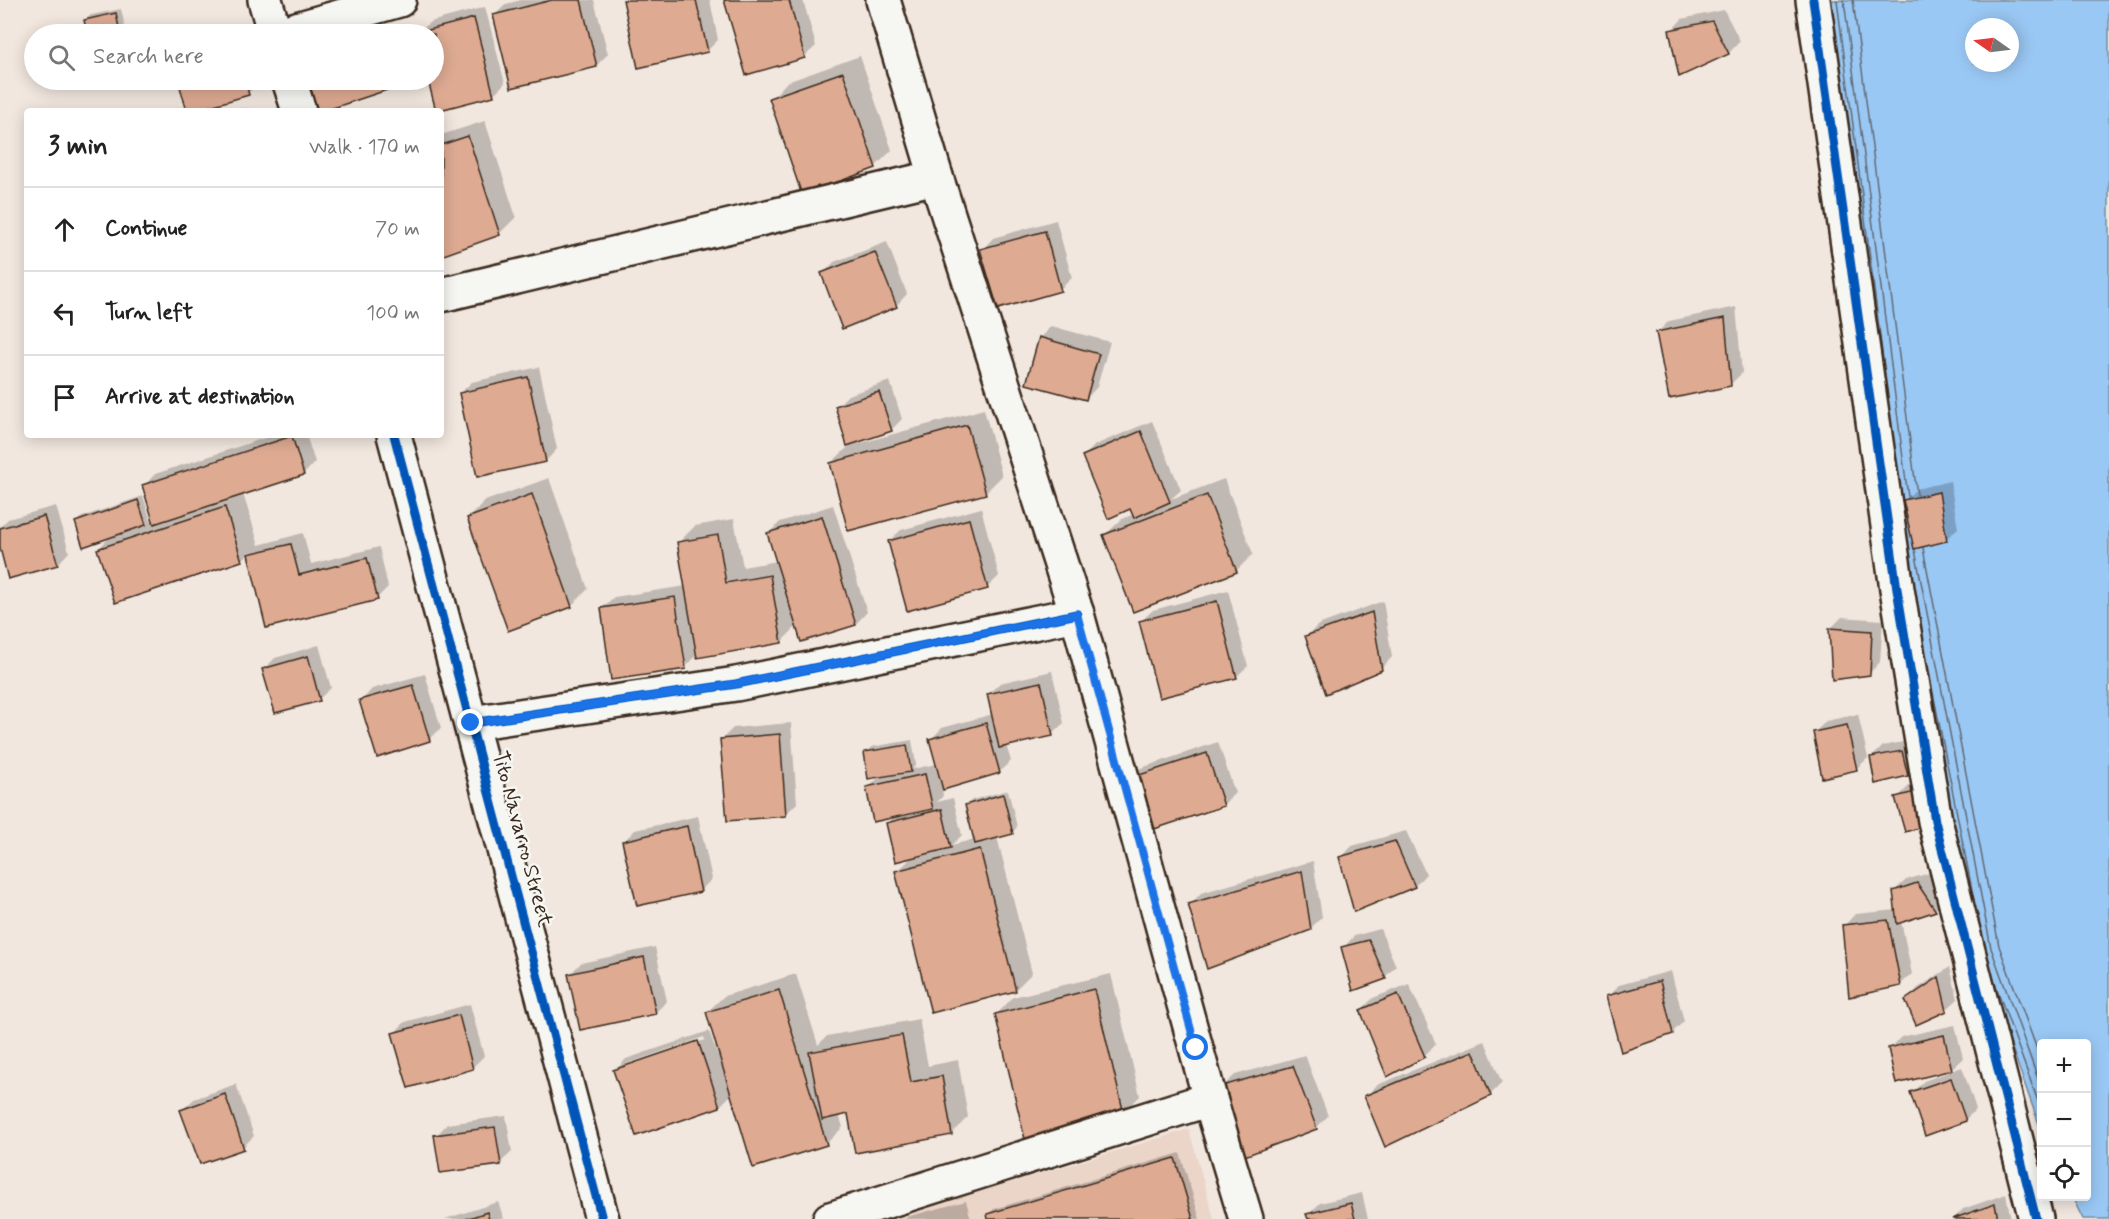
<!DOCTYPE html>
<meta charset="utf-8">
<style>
:root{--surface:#fff;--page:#f6f6f6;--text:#222;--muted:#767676;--line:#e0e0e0}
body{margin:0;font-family:Mynerve,sans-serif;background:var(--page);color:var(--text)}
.controls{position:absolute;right:18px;bottom:18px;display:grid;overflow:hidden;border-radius:6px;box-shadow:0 3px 15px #0003}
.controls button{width:54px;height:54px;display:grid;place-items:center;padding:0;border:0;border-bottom:2px solid var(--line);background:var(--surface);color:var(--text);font:30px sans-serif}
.compass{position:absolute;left:1965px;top:18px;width:54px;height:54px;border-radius:50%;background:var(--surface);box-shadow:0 3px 15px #0003;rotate:284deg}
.stop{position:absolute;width:18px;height:18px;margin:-14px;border:4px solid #1a73e8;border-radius:50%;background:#fff}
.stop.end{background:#1a73e8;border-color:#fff;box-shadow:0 2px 6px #0008}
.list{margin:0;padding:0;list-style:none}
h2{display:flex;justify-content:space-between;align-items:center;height:78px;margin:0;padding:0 24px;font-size:26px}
h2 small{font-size:20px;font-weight:400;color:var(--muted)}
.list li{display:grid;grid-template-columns:39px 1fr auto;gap:18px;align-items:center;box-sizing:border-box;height:84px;padding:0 24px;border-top:2px solid var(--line)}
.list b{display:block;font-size:22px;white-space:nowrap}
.list em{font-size:20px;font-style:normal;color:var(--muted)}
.icon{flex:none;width:33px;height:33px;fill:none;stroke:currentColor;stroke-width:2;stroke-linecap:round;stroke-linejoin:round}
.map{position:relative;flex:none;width:2109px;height:1219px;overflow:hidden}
.search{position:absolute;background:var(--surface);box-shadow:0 3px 15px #0003;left:24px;top:24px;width:420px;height:66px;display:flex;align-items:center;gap:15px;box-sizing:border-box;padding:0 21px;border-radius:33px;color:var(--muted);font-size:22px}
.panel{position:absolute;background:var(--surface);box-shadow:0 3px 15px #0003;left:24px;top:108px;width:420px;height:330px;border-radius:6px}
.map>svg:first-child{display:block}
.built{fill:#ebd5c8}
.water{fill:#9ac8f4;stroke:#74899e;stroke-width:1.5;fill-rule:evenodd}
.shadow{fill:#0003;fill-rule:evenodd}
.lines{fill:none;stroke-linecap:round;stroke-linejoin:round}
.shore{stroke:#616974;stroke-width:1.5}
.building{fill:#deaa92;stroke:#3b2a1e;stroke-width:1.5}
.street-casing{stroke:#3b2a1e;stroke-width:38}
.secondary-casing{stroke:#3b2a1e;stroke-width:38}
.street{stroke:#f6f6f2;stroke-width:33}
.secondary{stroke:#f6f6f2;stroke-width:33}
.cycleway-casing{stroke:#f6f6f2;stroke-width:13}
.cycleway{stroke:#0057b8;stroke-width:9}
.route{stroke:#1a73e8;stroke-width:8}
.labels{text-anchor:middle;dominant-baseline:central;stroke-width:5;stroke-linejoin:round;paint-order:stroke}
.street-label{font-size:22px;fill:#3b2a1e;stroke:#f6f6f2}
</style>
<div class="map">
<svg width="2109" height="1219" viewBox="0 0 2109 1219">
<rect width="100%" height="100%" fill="#f1e7df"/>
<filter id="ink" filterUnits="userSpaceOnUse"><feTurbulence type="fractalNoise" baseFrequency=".0167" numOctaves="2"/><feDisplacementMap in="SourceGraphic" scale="12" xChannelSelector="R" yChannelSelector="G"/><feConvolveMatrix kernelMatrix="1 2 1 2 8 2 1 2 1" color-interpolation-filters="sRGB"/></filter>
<g filter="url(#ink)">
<path class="built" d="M1189,1129L1214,1219H889Z"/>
<path class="water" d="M1831,0H2109V1219H2083L2072,1197L2086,1196V1044H2042L2041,1130L1978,952L1904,573ZM1974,27H2010V63H1974Z"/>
<g class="shadow">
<path d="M521,0H594L608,54L596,66L495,15L506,4Z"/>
<path d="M625,0H710L718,40L707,51Z"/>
<path d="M725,0H803L816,46L804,57Z"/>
<path d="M485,7L505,83L493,95L437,109L430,80H434V34L418,33L430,22Z"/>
<path d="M121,9L125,27L119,32L104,34L103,29L85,20L91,15Z"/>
<path d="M1724,10L1740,41L1729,53L1680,75L1671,31L1682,19Z"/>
<path d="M390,25L393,34H361Z"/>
<path d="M245,29L246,34H226Z"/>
<path d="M860,56L892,150L875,167L771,99L787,82Z"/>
<path d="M179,80H259L260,82L248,93L189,111Z"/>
<path d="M305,80H401L395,86L320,111Z"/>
<path d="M249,108V111H209Z"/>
<path d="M485,121L516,217L499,234L441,254V135Z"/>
<path d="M1056,220L1072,278L1060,289L982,250L993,238Z"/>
<path d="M887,242L907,294L896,306L823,274L834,262Z"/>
<path d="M1736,307L1742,373L1730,385L1658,332L1669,321Z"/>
<path d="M1051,326L1110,342L1097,387L1086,399L1040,338Z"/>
<path d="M539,367L557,449L546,461L460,393L472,382Z"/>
<path d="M890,381L902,419L891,430L860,441L861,443L984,409L1002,476L985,493L831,463L849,446L836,407L848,395Z"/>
<path d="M1152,421L1181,490L1171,499L1224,479L1253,554L1236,571L1105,535L1122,519L1134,514L1131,507L1084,456L1095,445Z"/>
<path d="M274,435H306L315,462L304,474L243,494L259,545L303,533L311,564L379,547L388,587L377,598L267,627L249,553L242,560L98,549L112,535L76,522L82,517L143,496L151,521L154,520L144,486L155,474Z"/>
<path d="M549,478L588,589L571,606L468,518L485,501Z"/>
<path d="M1950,481L1958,528L1946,539L1905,500L1916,489Z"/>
<path d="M833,505L867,612L856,624L802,640L797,626L781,642L696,656L685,668L602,608L614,597L686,586L678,543L695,526L734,519L743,567L777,561L769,533L780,522Z"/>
<path d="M56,506L69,552L58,564L0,542V527L8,519Z"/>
<path d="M981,508L999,576L987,588L889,541L901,530Z"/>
<path d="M1228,590L1248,666L1236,677L1141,621L1153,610Z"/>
<path d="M1383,601L1392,657L1381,669L1307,636L1318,625Z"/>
<path d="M1842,617L1883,620L1880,662L1869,674L1831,628Z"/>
<path d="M319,645L331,688L319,699L264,669L275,658Z"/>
<path d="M1052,671L1064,723L1052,734L1006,745L1011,761L999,772L942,788L943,796L937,802L953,798L962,835L952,845L975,839L966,805L972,800L1008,790L1017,827L1012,833L997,837L1032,973L1015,990L897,872L913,856L888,823L896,815L868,788L880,776L866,752L871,747L912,740L916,765L912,769L937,764L930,740L942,728L993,714L988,694L1000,683Z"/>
<path d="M425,674L441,728L429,740L361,701L372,689Z"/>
<path d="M1858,714L1868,758L1856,769L1814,733L1826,721Z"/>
<path d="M791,723L797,803L786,814L722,739L733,728Z"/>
<path d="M1913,740L1919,764L1907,775L1871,758L1883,746Z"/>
<path d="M1218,742L1235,793L1223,805L1126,780L1138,769Z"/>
<path d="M1934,780L1942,812L1897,798L1909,786Z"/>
<path d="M698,816L712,879L701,890L638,904L624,841L635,830Z"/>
<path d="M1406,831L1426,874L1415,886L1355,910L1341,858L1352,846Z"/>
<path d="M1313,861L1322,917L1311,928L1190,905L1201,893Z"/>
<path d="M1929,873L1946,898L1935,910L1901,921L1912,974L1900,985L1844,926L1855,914L1897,910L1894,891L1906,880Z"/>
<path d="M1380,929L1396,966L1385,977L1343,948L1354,936Z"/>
<path d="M655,947L667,1001L655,1013L570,974L581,963Z"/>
<path d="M1950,967L1958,999L1946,1010L1906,1000L1918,988Z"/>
<path d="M1671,971L1684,1021L1672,1033L1608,996L1619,985Z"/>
<path d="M796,974L818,1045L827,1036L919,1019L928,1066L958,1060L968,1117L951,1134L850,1112L839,1115L843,1127L826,1144L732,1094L720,1106L615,1071L626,1059L709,1031L718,1056H720L707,1012L724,996ZM704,1037L705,1040L626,1067V1064Z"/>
<path d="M1111,974L1140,1096L1123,1113L997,1014L1013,997Z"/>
<path d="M1409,984L1436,1044L1424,1056L1361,1010L1373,998Z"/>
<path d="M470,1004L484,1056L473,1067L394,1033L405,1022Z"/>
<path d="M1955,1025L1963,1058L1949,1071L1889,1049L1901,1037Z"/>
<path d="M1485,1041L1502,1083L1490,1095L1366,1096L1377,1085Z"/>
<path d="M1305,1055L1328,1116L1317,1127L1243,1155L1223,1086L1235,1075Z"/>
<path d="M1962,1067L1976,1109L1965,1120L1912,1092L1924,1081Z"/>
<path d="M236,1084L254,1136L243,1147L182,1110L194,1099Z"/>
<path d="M506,1116L512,1152L500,1163L436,1136L447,1124Z"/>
<path d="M1180,1153L1200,1219H990L988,1214L994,1209Z"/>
<path d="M1362,1193L1368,1219H1309L1308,1215L1320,1203Z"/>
<path d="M2006,1194L2011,1219H1953L1963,1209Z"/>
<path d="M966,1201L971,1219H904L906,1217Z"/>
<path d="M498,1202L504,1219H445Z"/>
</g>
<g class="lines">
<g class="shore">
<path d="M1837,0L1885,375"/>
<path d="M1844,0L1908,497"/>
<path d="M1853,0L1917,495"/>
<path d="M1923,548L1999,946L2042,1063"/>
<path d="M1915,550L1991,948L2042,1090"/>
<path d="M1926,657L1974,900"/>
<path d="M1993,978L2042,1112"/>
</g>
</g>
<g class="building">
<path d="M552,0H581L597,67L511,88L493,15Z"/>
<path d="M623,0H696L708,52L638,68Z"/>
<path d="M724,0H789L805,58L746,75Z"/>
<path d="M116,13L120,33L102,34V31L87,34L84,20Z"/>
<path d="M474,18L494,96L436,111L428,80H434V34H417V33Z"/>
<path d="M1712,21L1729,54L1679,77L1669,30Z"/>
<path d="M843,72L876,168L802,195L769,98Z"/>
<path d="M178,80H245L249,95L193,111H187Z"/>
<path d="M303,80H393L396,87L324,111H313Z"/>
<path d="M468,136L500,235L441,256V145Z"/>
<path d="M1045,231L1061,291L998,309L980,249Z"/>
<path d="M875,252L897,307L842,329L821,273Z"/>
<path d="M1725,318L1731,386L1669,399L1656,332Z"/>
<path d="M1039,337L1099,354L1086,400L1026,384Z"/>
<path d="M528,377L546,462L477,477L459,393Z"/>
<path d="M879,392L892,431L847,446L835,406Z"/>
<path d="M967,425L986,494L848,531L830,463Z"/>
<path d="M1141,431L1170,502L1134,518L1130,509L1108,519L1082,456Z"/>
<path d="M292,436L304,475L154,524L142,485Z"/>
<path d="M1939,492L1947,541L1914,549L1903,500Z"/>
<path d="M532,494L572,607L508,631L467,518Z"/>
<path d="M1207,495L1237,572L1133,612L1103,535Z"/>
<path d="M138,500L146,525L83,547L75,522Z"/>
<path d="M225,507L242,561L115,603L97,549Z"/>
<path d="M44,516L58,565L8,579L0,548V528Z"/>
<path d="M822,516L856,625L801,642L767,533Z"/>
<path d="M969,519L988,589L907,611L888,541Z"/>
<path d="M718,535L726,583L770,575L782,643L697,658L677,542Z"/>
<path d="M291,544L299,575L367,558L378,600L266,628L248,554Z"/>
<path d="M675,597L686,669L611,680L601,608Z"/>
<path d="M1217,601L1237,678L1159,698L1139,621Z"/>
<path d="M1372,612L1382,670L1326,694L1305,636Z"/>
<path d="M1829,628L1872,631L1870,675L1832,680Z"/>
<path d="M308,656L320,701L275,713L262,669Z"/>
<path d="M1041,682L1053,736L999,748L987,694Z"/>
<path d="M413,685L430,741L377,758L359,700Z"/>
<path d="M986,723L1000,773L943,790L929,739Z"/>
<path d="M1847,725L1857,770L1822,778L1813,732Z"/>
<path d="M780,734L786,816L727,821L720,739Z"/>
<path d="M907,745L911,772L868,779L864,752Z"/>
<path d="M1902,751L1908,776L1875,784L1870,757Z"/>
<path d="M1207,753L1224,806L1142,833L1124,780Z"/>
<path d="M925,774L933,809L873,822L866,787Z"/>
<path d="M1923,790L1931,824L1905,832L1895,797Z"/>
<path d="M1003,794L1013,834L975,844L965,805Z"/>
<path d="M942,809L951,848L895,862L886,823Z"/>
<path d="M687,826L701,892L637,906L622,841Z"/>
<path d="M1395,841L1415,887L1354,912L1339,857Z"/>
<path d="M980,849L1016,991L931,1013L895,871Z"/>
<path d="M1302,871L1311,930L1207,969L1188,904Z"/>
<path d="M1917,883L1936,911L1897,924L1893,891Z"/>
<path d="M1888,920L1901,986L1849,997L1842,925Z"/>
<path d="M1369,940L1386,979L1353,991L1341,947Z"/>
<path d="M644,957L656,1014L580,1030L568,974Z"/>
<path d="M1939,977L1947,1011L1916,1025L1905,1000Z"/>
<path d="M1660,981L1673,1034L1621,1052L1606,996Z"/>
<path d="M1094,989L1124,1114L1025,1139L995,1014Z"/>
<path d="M779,990L827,1145L753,1168L706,1012Z"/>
<path d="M1398,994L1425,1057L1387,1077L1360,1010Z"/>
<path d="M459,1015L473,1069L408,1088L392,1033Z"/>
<path d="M902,1035L911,1082L942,1076L952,1135L855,1153L848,1114L822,1120L809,1052Z"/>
<path d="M1944,1035L1952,1070L1896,1084L1888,1048Z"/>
<path d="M698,1041L720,1107L636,1136L613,1070Z"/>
<path d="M1473,1051L1491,1096L1385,1147L1364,1096Z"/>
<path d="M1293,1066L1317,1129L1242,1157L1222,1086Z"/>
<path d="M1951,1078L1966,1121L1925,1136L1910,1092Z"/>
<path d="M225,1094L244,1149L200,1164L180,1110Z"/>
<path d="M495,1127L501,1165L440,1173L434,1135Z"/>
<path d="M1175,1158L1193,1219H988L987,1214Z"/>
<path d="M1351,1203L1355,1219H1308L1306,1214Z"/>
<path d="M1995,1204L1998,1219H1952Z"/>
<path d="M487,1212L489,1219H466Z"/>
</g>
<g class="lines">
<defs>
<g id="street">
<path d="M265,0L275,34"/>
<path d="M1813,0L1897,589L1935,821L2036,1219"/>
<path d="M279,34L399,0"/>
<path d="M289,80L299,111"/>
<path d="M441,295L936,177"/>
<path d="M394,435L602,1219"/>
<path d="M471,723L736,684L1077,614"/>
<path d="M830,1219L1210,1099"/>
</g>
<path id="secondary" d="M883,0L936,177L1077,614L1210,1099L1246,1219"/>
</defs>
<use href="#street" class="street-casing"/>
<use href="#secondary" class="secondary-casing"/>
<use href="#street" class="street"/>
<use href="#secondary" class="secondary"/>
<defs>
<g id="cycleway">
<path d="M1813,0L1897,589L1935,821L2036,1219"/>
<path d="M394,435L602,1219"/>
<path d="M471,723L736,684L1077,614"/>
</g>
</defs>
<use href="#cycleway" class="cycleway-casing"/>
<use href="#cycleway" class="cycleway"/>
</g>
</g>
<g class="lines" filter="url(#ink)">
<path class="route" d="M471,723L736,684L1077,614L1196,1048"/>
</g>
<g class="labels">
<g class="street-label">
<text transform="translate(522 839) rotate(75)">Tito Navarro Street</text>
</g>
</g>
</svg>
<div class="controls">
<button>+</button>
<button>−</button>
<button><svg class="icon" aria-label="locate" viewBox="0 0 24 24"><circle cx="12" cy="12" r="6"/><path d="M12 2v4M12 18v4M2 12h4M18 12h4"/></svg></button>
</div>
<svg class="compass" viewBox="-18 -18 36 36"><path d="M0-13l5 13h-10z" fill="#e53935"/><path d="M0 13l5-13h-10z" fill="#767676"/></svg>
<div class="stop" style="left:1196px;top:1048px"></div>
<div class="stop end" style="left:471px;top:723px"></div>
<div class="search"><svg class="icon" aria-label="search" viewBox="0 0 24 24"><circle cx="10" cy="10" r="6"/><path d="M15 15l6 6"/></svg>Search here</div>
<section class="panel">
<h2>3 min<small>Walk · 170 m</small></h2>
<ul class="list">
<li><svg class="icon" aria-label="ahead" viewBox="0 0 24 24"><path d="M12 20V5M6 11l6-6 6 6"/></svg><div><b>Continue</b></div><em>70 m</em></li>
<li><svg class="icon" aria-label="left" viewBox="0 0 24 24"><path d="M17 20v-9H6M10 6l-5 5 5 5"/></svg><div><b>Turn left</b></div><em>100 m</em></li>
<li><svg class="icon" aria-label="arrive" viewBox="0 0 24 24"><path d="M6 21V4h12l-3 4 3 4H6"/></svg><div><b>Arrive at destination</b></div></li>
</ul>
</section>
</div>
